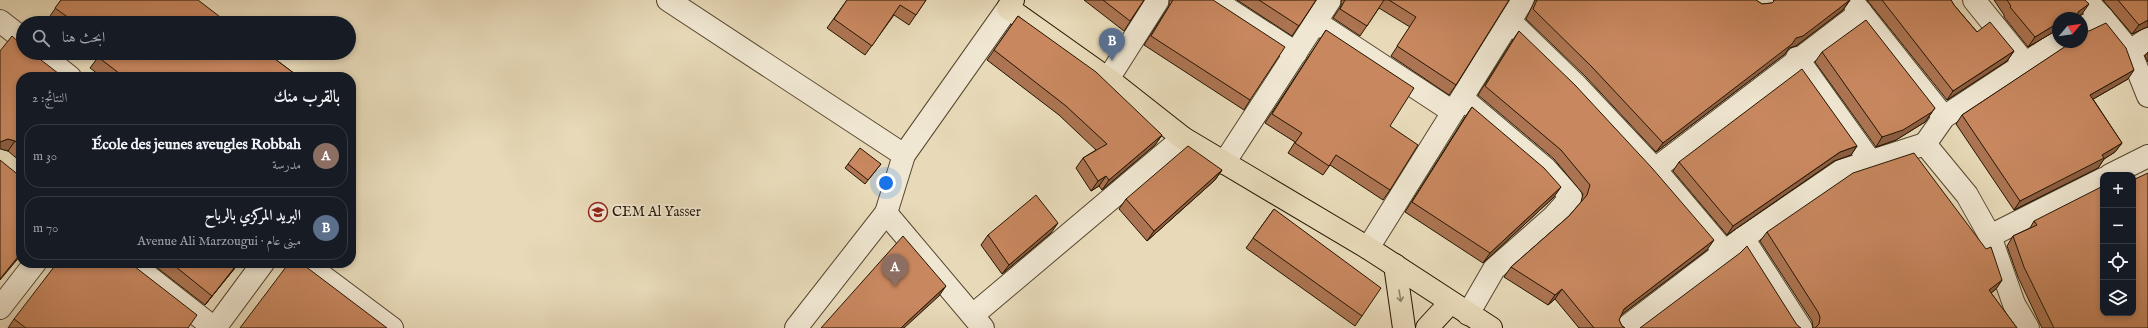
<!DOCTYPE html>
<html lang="ar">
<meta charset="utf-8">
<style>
:root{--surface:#171b24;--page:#242831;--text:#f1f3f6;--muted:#9ea1a6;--line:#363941;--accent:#c59692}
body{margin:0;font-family:"IM FELL English",Amiri,serif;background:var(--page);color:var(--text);direction:rtl}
.controls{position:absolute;right:12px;bottom:12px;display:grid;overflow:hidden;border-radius:8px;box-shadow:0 2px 6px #0003}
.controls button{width:36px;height:36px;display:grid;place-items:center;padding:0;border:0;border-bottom:1px solid var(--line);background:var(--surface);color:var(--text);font:20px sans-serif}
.compass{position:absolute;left:2052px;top:12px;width:36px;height:36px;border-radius:50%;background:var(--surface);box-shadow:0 2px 6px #0003;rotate:61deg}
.you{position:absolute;left:886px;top:183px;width:14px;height:14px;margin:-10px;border:3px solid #fff;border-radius:50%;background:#1a73e8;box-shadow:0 0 0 6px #1a73e833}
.badge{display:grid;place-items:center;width:26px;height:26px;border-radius:50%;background:var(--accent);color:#fff;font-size:13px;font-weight:700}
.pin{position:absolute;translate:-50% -33px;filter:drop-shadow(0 1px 2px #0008)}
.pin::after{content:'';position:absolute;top:21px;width:14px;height:12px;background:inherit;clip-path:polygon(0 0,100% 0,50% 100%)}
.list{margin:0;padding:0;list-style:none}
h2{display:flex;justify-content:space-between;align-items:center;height:52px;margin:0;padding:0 16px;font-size:17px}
h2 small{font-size:13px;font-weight:400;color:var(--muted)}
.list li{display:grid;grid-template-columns:26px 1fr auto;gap:12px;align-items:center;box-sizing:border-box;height:64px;margin:0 8px 8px;padding:0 8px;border:1px solid var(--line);border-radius:16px}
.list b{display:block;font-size:15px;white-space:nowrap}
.list p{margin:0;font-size:13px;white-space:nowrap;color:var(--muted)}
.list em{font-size:13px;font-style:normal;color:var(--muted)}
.icon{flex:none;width:22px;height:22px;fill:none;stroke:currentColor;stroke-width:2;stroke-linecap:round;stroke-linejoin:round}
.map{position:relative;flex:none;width:2148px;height:328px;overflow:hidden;direction:ltr}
.search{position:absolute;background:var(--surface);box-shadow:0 2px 6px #0003;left:16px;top:16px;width:340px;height:44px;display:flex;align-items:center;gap:10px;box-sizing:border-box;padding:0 14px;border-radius:22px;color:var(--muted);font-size:15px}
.panel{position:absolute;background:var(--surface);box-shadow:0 2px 6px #0003;left:16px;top:72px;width:340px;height:196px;border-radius:16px;direction:rtl}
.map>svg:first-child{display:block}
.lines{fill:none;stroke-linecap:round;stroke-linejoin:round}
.minor-casing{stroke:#56462e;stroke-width:24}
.major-casing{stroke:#251500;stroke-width:24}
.minor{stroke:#f0e7d2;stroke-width:22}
.major{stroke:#e8dab9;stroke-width:22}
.wall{fill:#ac7452;stroke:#251500}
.shaded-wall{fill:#8c5e42;stroke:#251500}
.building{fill:#c8875f;stroke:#251500}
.oneway{stroke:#908166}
.labels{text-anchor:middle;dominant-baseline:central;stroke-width:3.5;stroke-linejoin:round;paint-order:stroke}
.poi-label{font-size:14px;fill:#251500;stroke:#f0e7d2;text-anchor:start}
</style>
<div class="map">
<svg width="2148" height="328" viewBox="0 0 2148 328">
<rect width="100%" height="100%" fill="#e8dab9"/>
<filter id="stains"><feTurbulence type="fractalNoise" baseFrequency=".005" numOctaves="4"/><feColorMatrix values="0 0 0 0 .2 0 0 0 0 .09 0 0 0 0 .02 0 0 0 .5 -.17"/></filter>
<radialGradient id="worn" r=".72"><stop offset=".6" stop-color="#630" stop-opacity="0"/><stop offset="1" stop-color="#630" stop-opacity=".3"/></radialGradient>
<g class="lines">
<defs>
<g id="minor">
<path d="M668,0L904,155"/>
<path d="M1214,0L1296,53"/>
<path d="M1757,0L1759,2L1762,0"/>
<path d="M1974,0L2024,62"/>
<path d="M1852,1L1944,117"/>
<path d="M2102,17L2130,51L2148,96"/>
<path d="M0,21L23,39"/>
<path d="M1510,21L1577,86L1655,169L1726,253"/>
<path d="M1316,22L1453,112"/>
<path d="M2082,28L2102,17L2086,0"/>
<path d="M2130,51L2148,39"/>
<path d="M40,53L70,77"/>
<path d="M1797,58L1871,162"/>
<path d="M1108,79L1158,0"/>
<path d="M1463,99L1546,169L1571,197L1553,217L1494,269L1468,314"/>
<path d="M1224,163L1330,0"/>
<path d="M1655,169L1861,12"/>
<path d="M2110,175L2148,156"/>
<path d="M886,213L983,328"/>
<path d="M1990,236L2103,179"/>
<path d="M1743,238L1801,328"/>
<path d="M1368,248L1523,0"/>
<path d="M131,263L214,328"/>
<path d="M305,263L392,328"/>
<path d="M0,308L35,263"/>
<path d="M973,315L1183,138"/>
<path d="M215,328L263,263"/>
<path d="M796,328L886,213L904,155L1008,8"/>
<path d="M1625,328L1743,238L1841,171L1925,144"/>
<path d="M2028,328L2014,304L1990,236L1967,195L1925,144L1944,117L2058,42"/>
</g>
<g id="major">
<path d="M1013,0L1008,8L1108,79L1183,138L1368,248L1491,328"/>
<path d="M1395,265L1404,328"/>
<path d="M1427,328L1450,303"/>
</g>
</defs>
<use href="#minor" class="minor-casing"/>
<use href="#major" class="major-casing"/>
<use href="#minor" class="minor"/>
<use href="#major" class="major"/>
</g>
<g class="wall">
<path d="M61,0L228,23H53L48,19Z"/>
<path d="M847,0H926L909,25L894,15L865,55L827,28Z"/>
<path d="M1084,0H1144L1124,31Z"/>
<path d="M1169,0H1213L1250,100L1244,110L1144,45L1169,6Z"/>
<path d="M1237,0H1316L1292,36Z"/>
<path d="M1341,0H1509L1456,85L1449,95L1391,56L1410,27L1379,8L1360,36L1333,18L1341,6Z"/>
<path d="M1535,0H1756L1762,4L1772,3L1774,1V0H1850L1843,10L1796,46L1789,48L1785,54L1656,152L1586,77L1526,19Z"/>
<path d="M1867,0H1951L1954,5L1977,32L2014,51L2007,61L1947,100Z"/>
<path d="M1994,0H2085L2082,14L2078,17L2058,18L2057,30L2028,47L2004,17V15Z"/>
<path d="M2103,0H2148L2147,27L2132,34Z"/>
<path d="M1018,16L1162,135L1155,145L1102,190L1099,186L1091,191L1076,168L1083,158L1096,150L1059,115L987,60Z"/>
<path d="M1326,30L1390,190L1383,200L1330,165L1323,175L1288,153L1295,142L1265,123Z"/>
<path d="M1519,31L1707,250L1621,315L1619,320L1622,326L1625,328H1579L1555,299L1548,305L1504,277L1511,267L1569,216L1581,202L1583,194L1554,159L1478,95L1512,41Z"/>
<path d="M2070,42H2082L2128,79L2093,99L2122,143L2115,152L2104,159L2098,168L2014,210L1956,124L1962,115L2070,44Z"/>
<path d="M1822,52L1935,108L1925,122L1896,140L1876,147L1815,62Z"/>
<path d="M2148,52V62L2145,56Z"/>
<path d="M95,53H267L299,77H102L90,68L99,56Z"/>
<path d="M21,77V162L8,151L1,149Z"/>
<path d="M1472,107L1554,197L1483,263L1405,212L1465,117Z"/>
<path d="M1857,146L1851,155L1834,161L1727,235L1673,171L1679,162Z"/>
<path d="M848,164H881L865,184L845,168Z"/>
<path d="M1222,170L1215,180L1147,241L1119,209L1126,199Z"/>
<path d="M1274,209L1362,316L1355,326L1246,248Z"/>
<path d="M2034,221L2103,313L2148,328H2042L2018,277L2007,246L2013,236L2030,228Z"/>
<path d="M1767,232L2002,280L1996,289L1991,293L2017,328H1813L1812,321L1760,241Z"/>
<path d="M1051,233L1002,274L981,245L988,235Z"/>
<path d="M151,263H239L205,305Z"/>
<path d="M14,319L188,328H8Z"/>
</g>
<g class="shaded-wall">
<path d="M1850,0L1843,10L1796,46L1789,48L1785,54L1656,152L1663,143L1796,38Z"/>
<path d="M2089,4L2082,14L2076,18L2078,12Z"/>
<path d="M2148,20V27H2147L2132,34L2139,25Z"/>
<path d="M2058,23V30H2057L2028,47L2035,37Z"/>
<path d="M2014,51L2007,61L1947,100L1953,91Z"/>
<path d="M2134,70L2128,79L2083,105L2090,95Z"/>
<path d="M1932,112L1925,122L1896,140L1876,147L1882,137Z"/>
<path d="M1162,135L1155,145L1102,190L1109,180Z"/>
<path d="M8,139L15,141L8,151L1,149H0V142Z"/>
<path d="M2122,143L2115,152L2104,159L2098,168L2014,210L2020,201L2102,155Z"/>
<path d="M1857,146L1851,155L1834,161L1727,235L1733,226L1840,152Z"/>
<path d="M1222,170L1215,180L1147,241L1154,231Z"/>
<path d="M1106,176L1099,186L1091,191L1098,181Z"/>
<path d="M1561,187L1554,197L1483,263L1490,253Z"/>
<path d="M1058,223L1051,233L1002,274L1009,265Z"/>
<path d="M1714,240L1707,250L1617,318L1624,309Z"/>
<path d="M21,253V255L0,280V279Z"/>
<path d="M238,263H239L205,305L212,296Z"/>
<path d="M2002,280L1996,289L1982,300L1989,290Z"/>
<path d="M946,286L939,296L904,328H901L906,323Z"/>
<path d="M1562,289L1555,299L1548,305L1555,295Z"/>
</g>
<g class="building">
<path d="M61,0H198L228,23H76L55,8Z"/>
<path d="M847,0H926L916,15L900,5L872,46L834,19Z"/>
<path d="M1103,0H1144L1130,21Z"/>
<path d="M1173,0H1213L1285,47L1250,100L1151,36Z"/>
<path d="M1259,0H1316L1299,26Z"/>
<path d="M1345,0H1384L1367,26L1340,9Z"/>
<path d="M1389,0H1509L1456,85L1397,46L1416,17Z"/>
<path d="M1537,0H1756L1762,4L1772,3L1775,0H1850L1803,36L1796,38L1792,44L1663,143L1592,67L1533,9Z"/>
<path d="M1882,0H1951L1954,5L1977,32L1990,22L2014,51L1953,91Z"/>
<path d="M2007,0H2085L2089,4L2078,12V18H2058V23L2035,37L2010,7L2011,6Z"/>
<path d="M2118,0H2148V20L2139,25Z"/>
<path d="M1018,16L1096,72L1162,135L1109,180L1106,176L1098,181L1083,158L1107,144L1066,106L994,50Z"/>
<path d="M1866,20L1935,108L1932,112L1903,130L1882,137L1822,52Z"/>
<path d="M2106,23L2126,48L2134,70L2090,95L2122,143L2102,155L2104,158L2020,201L1962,115L2072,42H2082V29L2089,31Z"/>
<path d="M1326,30L1414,88L1390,126L1418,145L1390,190L1336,155L1329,166L1295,143L1302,133L1272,114Z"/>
<path d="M1519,31L1575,85L1652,168L1714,240L1624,309L1619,320L1622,326L1625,328H1594L1562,289L1555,295L1511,267L1569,216L1587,195L1590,185L1561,150L1485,86Z"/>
<path d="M12,36L23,46V53H32L63,77H21V147L15,141L8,139L0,142V51Z"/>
<path d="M101,53H267L299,77H124L98,57Z"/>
<path d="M1802,69L1857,146L1840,152L1733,226L1679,162Z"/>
<path d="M1472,107L1544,168L1561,187L1490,253L1412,202Z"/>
<path d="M1188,146L1222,170L1154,231L1126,199Z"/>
<path d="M860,148L881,164L868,180L848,164Z"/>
<path d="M1914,153L1986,249L1991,247L2002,280L1989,290L2017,328H1815L1819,324L1820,317L1818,312L1767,232L1853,173Z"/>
<path d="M0,160L21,177V253L0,279Z"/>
<path d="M2148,173V328H2054L2024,267L2013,236L2037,225L2034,221L2103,186V313H2133V180Z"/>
<path d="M1036,195L1058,223L1009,265L988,235Z"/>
<path d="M1274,209L1381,288L1362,316L1253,238Z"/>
<path d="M903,236L946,286L906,323L901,328H821Z"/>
<path d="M1747,246L1797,325L1801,328H1640L1740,253Z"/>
<path d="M57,263H130L197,315L188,328H26L14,319Z"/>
<path d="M171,263H238L212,296Z"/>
<path d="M289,263H301L387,328H240Z"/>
</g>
<defs><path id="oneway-shaft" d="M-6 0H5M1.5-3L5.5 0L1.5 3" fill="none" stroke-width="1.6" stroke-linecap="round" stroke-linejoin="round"/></defs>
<use class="oneway" href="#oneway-shaft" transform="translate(1400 296) rotate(81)"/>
<defs>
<symbol id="school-ring" viewBox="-11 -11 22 22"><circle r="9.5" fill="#f0e7d2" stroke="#8f2418" stroke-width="1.5"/><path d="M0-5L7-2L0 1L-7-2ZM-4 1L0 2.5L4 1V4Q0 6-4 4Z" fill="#8f2418"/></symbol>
</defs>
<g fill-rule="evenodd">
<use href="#school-ring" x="587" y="201" width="22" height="22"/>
</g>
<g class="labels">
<g class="poi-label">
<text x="612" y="212">CEM Al Yasser</text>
</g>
</g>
<rect width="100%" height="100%" filter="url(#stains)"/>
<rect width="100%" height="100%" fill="url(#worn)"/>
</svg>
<div class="controls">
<button>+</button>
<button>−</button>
<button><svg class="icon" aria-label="locate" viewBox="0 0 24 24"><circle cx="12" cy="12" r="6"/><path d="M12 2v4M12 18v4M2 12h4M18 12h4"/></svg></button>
<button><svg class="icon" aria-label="layers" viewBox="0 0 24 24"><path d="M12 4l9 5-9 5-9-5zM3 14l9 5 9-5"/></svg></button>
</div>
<svg class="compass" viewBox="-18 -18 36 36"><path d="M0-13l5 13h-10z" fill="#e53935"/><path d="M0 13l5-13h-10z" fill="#9ea1a6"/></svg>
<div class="you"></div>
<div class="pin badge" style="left:895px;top:287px;background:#8d6e63">A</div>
<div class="pin badge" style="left:1112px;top:61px;background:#5c6f8a">B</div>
<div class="search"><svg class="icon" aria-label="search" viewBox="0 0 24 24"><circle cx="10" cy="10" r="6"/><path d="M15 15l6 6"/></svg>ابحث هنا</div>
<section class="panel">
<h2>بالقرب منك<small>النتائج: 2</small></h2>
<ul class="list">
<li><span class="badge" style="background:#8d6e63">A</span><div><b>École des jeunes aveugles Robbah</b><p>مدرسة</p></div><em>30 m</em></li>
<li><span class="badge" style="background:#5c6f8a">B</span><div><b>البريد المركزي بالرباح</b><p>مبنى عام · Avenue Ali Marzougui</p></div><em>70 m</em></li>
</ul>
</section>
</div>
